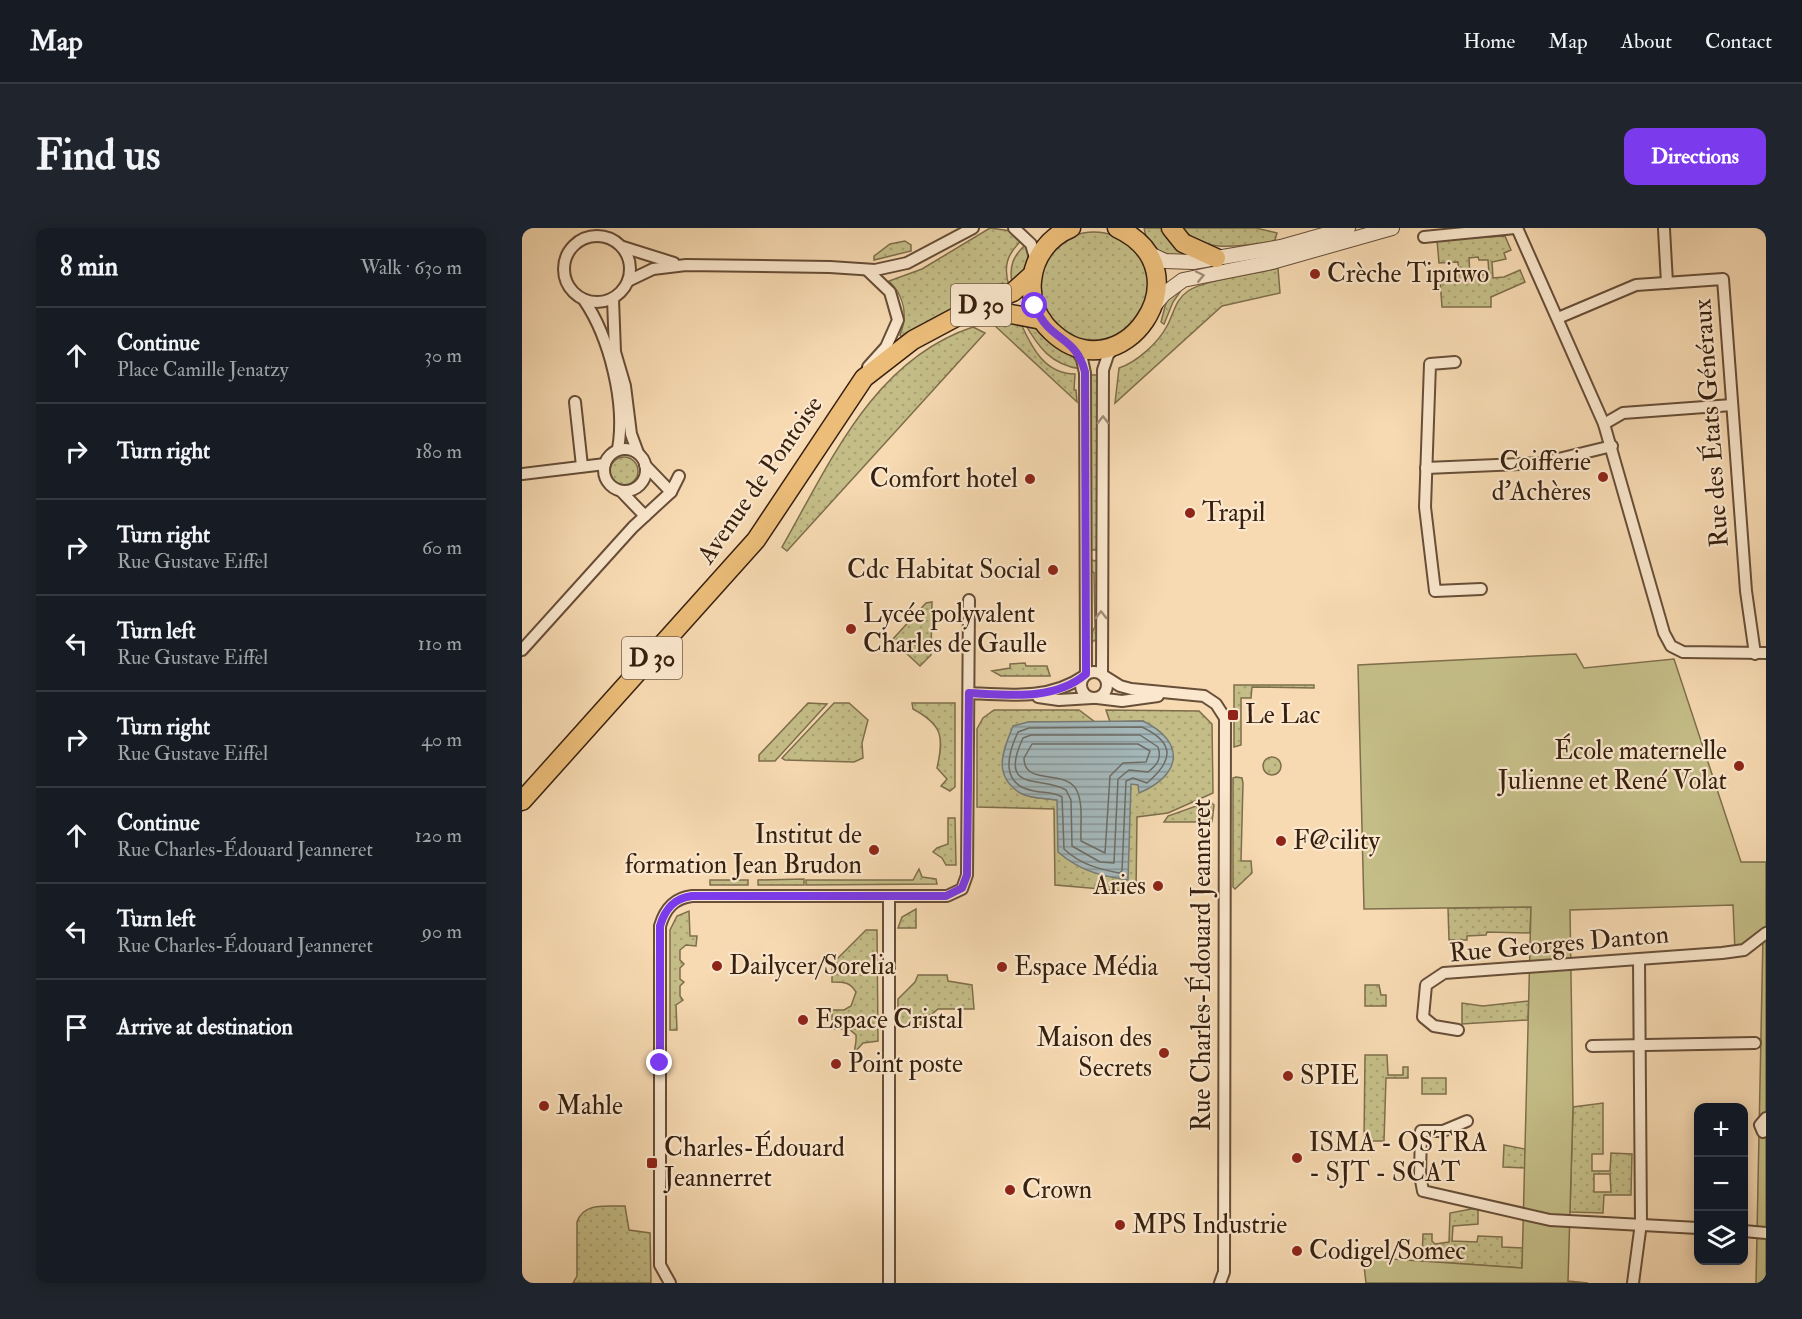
<!DOCTYPE html>
<meta charset="utf-8">
<style>
:root{--surface:#171b24;--page:#20242c;--text:#f1f3f6;--muted:#9ea1a6;--line:#363941;--accent:#7c3aed}
body{margin:0;font-family:"IM FELL Double Pica",serif;background:var(--page);color:var(--text)}
.controls{position:absolute;right:18px;bottom:18px;display:grid;overflow:hidden;border-radius:12px;box-shadow:0 3px 15px #0003}
.controls button{width:54px;height:54px;display:grid;place-items:center;padding:0;border:0;border-bottom:2px solid var(--line);background:var(--surface);color:var(--text);font:30px sans-serif}
.stop{position:absolute;width:18px;height:18px;margin:-14px;border:4px solid #7c3aed;border-radius:50%;background:#fff}
.stop.end{background:#7c3aed;border-color:#fff;box-shadow:0 2px 6px #0008}
.list{margin:0;padding:0;list-style:none}
h2{display:flex;justify-content:space-between;align-items:center;height:78px;margin:0;padding:0 24px;font-size:26px}
h2 small{font-size:20px;font-weight:400;color:var(--muted)}
.list li{display:grid;grid-template-columns:39px 1fr auto;gap:18px;align-items:center;box-sizing:border-box;height:96px;padding:0 24px;border-top:2px solid var(--line)}
.list b{display:block;font-size:22px;white-space:nowrap}
.list p{margin:0;font-size:20px;white-space:nowrap;color:var(--muted)}
.list em{font-size:20px;font-style:normal;color:var(--muted)}
.icon{flex:none;width:33px;height:33px;fill:none;stroke:currentColor;stroke-width:2;stroke-linecap:round;stroke-linejoin:round}
.map{position:relative;flex:none;width:1244px;height:1055px;overflow:hidden;border-radius:12px}
header{display:flex;align-items:center;gap:36px;box-sizing:border-box;height:84px;padding:0 30px;background:var(--surface);border-bottom:2px solid var(--line)}
header strong{font-size:28px}
nav{display:flex;gap:33px;margin-inline-start:auto;font-size:21px}
.intro{display:flex;align-items:center;justify-content:space-between;box-sizing:border-box;height:144px;padding:0 36px}
h1{margin:0;font-size:42px}
.button{padding:15px 27px;border-radius:12px;background:var(--accent);color:#fff;font-size:21px;font-weight:700}
main{display:flex;gap:36px;padding:0 36px}
aside{flex:1;background:var(--surface);border-radius:12px;box-shadow:0 3px 15px #0003}
.map>svg:first-child{display:block}
.grass{fill:url(#grass-dots);stroke:#7e6e4b;stroke-width:1.5;fill-rule:evenodd}
.park{fill:#c4bd87;stroke:#7e6e4b;stroke-width:1.5}
.water{fill:url(#water-rules);stroke:#787b75;stroke-width:1.5}
.lines{fill:none;stroke-linecap:round;stroke-linejoin:round}
.shore{stroke:#6e6c64;stroke-width:1.5}
.minor-casing{stroke:#674e38;stroke-width:14}
.tertiary-casing{stroke:#674e38;stroke-width:16}
.primary-casing{stroke:#37200f;stroke-width:21}
.minor{stroke:#fae7cd;stroke-width:10}
.tertiary{stroke:#fae7cd;stroke-width:14}
.primary{stroke:#ecbd79;stroke-width:18}
.oneway{stroke:#a28d78}
.route{stroke:#7c3aed;stroke-width:8}
.poi-dot{fill:#8f2418;stroke:#fae7cd;stroke-width:2}
.labels{text-anchor:middle;dominant-baseline:central;stroke-width:4.5;stroke-linejoin:round;paint-order:stroke}
.shield{fill:#fae7cd;stroke:#725c48;stroke-width:1.5}
.shield-label{font-size:24px;font-weight:bold;fill:#37200f}
.poi-label{font-size:26px;fill:#37200f;stroke:#fae7cd;text-anchor:start}
.street-label{font-size:26px;fill:#37200f;stroke:#fae7cd}
</style>
<header>
<strong>Map</strong>
<nav><a>Home</a><a>Map</a><a>About</a><a>Contact</a></nav>
</header>
<div class="intro"><h1>Find us</h1><a class="button">Directions</a></div>
<main>
<aside>
<h2>8 min<small>Walk · 630 m</small></h2>
<ul class="list">
<li><svg class="icon" aria-label="ahead" viewBox="0 0 24 24"><path d="M12 20V5M6 11l6-6 6 6"/></svg><div><b>Continue</b><p>Place Camille Jenatzy</p></div><em>30 m</em></li>
<li><svg class="icon" aria-label="right" viewBox="0 0 24 24"><path d="M7 20v-9h11M14 6l5 5-5 5"/></svg><div><b>Turn right</b></div><em>180 m</em></li>
<li><svg class="icon" aria-label="right" viewBox="0 0 24 24"><path d="M7 20v-9h11M14 6l5 5-5 5"/></svg><div><b>Turn right</b><p>Rue Gustave Eiffel</p></div><em>60 m</em></li>
<li><svg class="icon" aria-label="left" viewBox="0 0 24 24"><path d="M17 20v-9H6M10 6l-5 5 5 5"/></svg><div><b>Turn left</b><p>Rue Gustave Eiffel</p></div><em>110 m</em></li>
<li><svg class="icon" aria-label="right" viewBox="0 0 24 24"><path d="M7 20v-9h11M14 6l5 5-5 5"/></svg><div><b>Turn right</b><p>Rue Gustave Eiffel</p></div><em>40 m</em></li>
<li><svg class="icon" aria-label="ahead" viewBox="0 0 24 24"><path d="M12 20V5M6 11l6-6 6 6"/></svg><div><b>Continue</b><p>Rue Charles-Édouard Jeanneret</p></div><em>120 m</em></li>
<li><svg class="icon" aria-label="left" viewBox="0 0 24 24"><path d="M17 20v-9H6M10 6l-5 5 5 5"/></svg><div><b>Turn left</b><p>Rue Charles-Édouard Jeanneret</p></div><em>90 m</em></li>
<li><svg class="icon" aria-label="arrive" viewBox="0 0 24 24"><path d="M6 21V4h12l-3 4 3 4H6"/></svg><div><b>Arrive at destination</b></div></li>
</ul>
</aside>
<div class="map">
<svg width="1244" height="1055" viewBox="0 0 1244 1055">
<defs>
<pattern id="grass-dots" width="8" height="8" patternUnits="userSpaceOnUse" patternTransform="scale(1.5)"><rect width="8" height="8" fill="#c4bd87"/><path d="M2 2h.1M6 6h.1" fill="none" stroke="#a9a273" stroke-width="1.8" stroke-linecap="round"/></pattern>
<pattern id="water-rules" width="6" height="5" patternUnits="userSpaceOnUse" patternTransform="scale(1.5)"><rect width="6" height="5" fill="#a4b7b9"/><path d="M0 2.5h6" fill="none" stroke="#869495"/></pattern>
</defs>
<rect width="100%" height="100%" fill="#f7dab2"/>
<filter id="stains"><feTurbulence type="fractalNoise" baseFrequency=".00333" numOctaves="4"/><feColorMatrix values="0 0 0 0 .2 0 0 0 0 .09 0 0 0 0 .02 0 0 0 .5 -.17"/></filter>
<radialGradient id="worn" r=".72"><stop offset=".6" stop-color="#630" stop-opacity="0"/><stop offset="1" stop-color="#630" stop-opacity=".3"/></radialGradient>
<g class="grass">
<path d="M468,0L489,3L500,12C485,26 481,38 487,58L484,60L481,55L455,65L451,76L380,109L378,107C386,87 382,68 367,53L400,41Z"/>
<path d="M622,0H643L666,28L663,31C643,26 625,23 622,0Z"/>
<path d="M660,0H734L755,5L753,12L748,14C717,18 683,26 660,0Z"/>
<circle cx="572" cy="58" r="54"/>
<path d="M983,8L989,22L982,25L984,31L970,34L971,50L982,49L998,42L1003,54L969,69V79H920L918,52L937,51L936,34L917,35L915,12ZM956,29L957,32H966L967,46L948,48L947,30Z"/>
<path d="M383,13L389,17V23L352,32V28L368,16Z"/>
<path d="M504,16C510,34 504,43 490,55C487,38 491,28 504,16Z"/>
<path d="M756,40L758,65L700,78L593,175L597,140C615,134 636,115 645,98C652,85 653,72 666,63C682,52 734,46 756,40Z"/>
<path d="M662,58L651,74L642,96L639,94L645,71Z"/>
<path d="M502,94C521,101 553,121 559,141C529,137 516,119 502,94Z"/>
<path d="M492,95L499,96C510,120 523,146 553,146L552,162H554L555,174L471,96Z"/>
<path d="M451,99L463,105L265,323L260,319C308,235 351,132 451,99Z"/>
<path d="M569,147H577L575,322H567Z"/>
<circle cx="102" cy="243" r="14"/>
<path d="M568,332L575,333V415L573,412L569,415L568,408L573,399L572,345L568,342Z"/>
<path d="M410,374L409,427L398,438L370,412L404,375Z"/>
<path d="M503,435L504,438H525L528,448H479L470,443L488,440V436Z"/>
<path d="M712,457H792V460L730,459L729,470H719V517L712,519Z"/>
<path d="M286,475L305,476L253,533H237V527Z"/>
<path d="M312,475H327L346,492L340,515L341,530L332,534L263,532L260,530Z"/>
<path d="M390,475H433V559L428,563L419,558L425,551L415,540C422,509 421,497 391,481Z"/>
<path d="M472,482H557L573,494H506L510,569L535,572L609,555L617,556L621,493L588,494L584,482L677,483L690,496L691,565L646,585L615,589L614,664L533,657L532,581L455,579V501L461,490Z"/>
<circle cx="750" cy="538" r="9"/>
<path d="M714,549L720,550L721,555L719,633H729L730,645L713,661L711,659V550Z"/>
<path d="M688,573L692,577L690,594H642L646,588Z"/>
<path d="M426,590H433L434,637H424L420,630L411,624L415,620L426,616Z"/>
<path d="M397,641L400,649L414,651L415,656L284,657V652H391Z"/>
<path d="M282,651V657H236V652Z"/>
<rect x="188" y="652" width="38" height="5"/>
<path d="M1009,679L1008,705L965,704L964,707L945,708V712H927L926,680Z"/>
<path d="M394,681V700H376L380,689Z"/>
<path d="M167,683L168,708H175L174,718L164,717L158,722V732L162,736L158,740V751L162,754L158,758V768L161,772L154,777L155,802H148V702L155,688Z"/>
<path d="M344,702H355L356,813L341,815L332,825V832C331,823 335,816 334,807L327,801H310V782H322L329,778L334,764C328,754 322,754 310,754V736Z"/>
<path d="M396,747H425L426,753L450,757L452,781H416L409,787H399V797H376V771L393,754Z"/>
<path d="M843,757H857L859,767H864V778H843Z"/>
<path d="M1007,773L1006,792L940,796V775L961,778Z"/>
<path d="M843,827H865L866,847H881V839H886V850H864L862,913H842Z"/>
<rect x="900" y="850" width="24" height="16"/>
<path d="M1081,875V926H1070V943H1088L1089,925L1110,926L1109,967H1082L1081,985L1048,984L1051,879ZM1072,946H1088L1089,964H1072Z"/>
<path d="M982,917L1003,921V940L981,939Z"/>
<path d="M103,978L107,1002L128,1005L129,1055H51L55,1048V994C62,973 86,979 103,978Z"/>
<path d="M949,981H956V996L931,998L930,1013L955,1014L956,1008L980,1009V1019L1001,1020L1000,1040L900,1033L901,1006H910V1013L913,1016L927,1014L928,985Z"/>
</g>
<path class="park" d="M1054,426L1062,440L1152,431L1219,634H1244V1055H1234L1241,707L1213,723L1211,677L1048,682L1051,879L1046,1053L1066,1055H844L841,1029L1000,1040L1009,679L842,681L836,437Z"/>
<path class="water" d="M621,493C664,514 660,547 617,565L616,557L609,556L606,652C579,648 558,643 536,624L535,572C524,570 508,571 498,565C470,547 481,523 491,498L506,494Z"/>
<g class="lines">
<g class="shore">
<path d="M620,499C653,515 652,532 625,555L611,550L604,553L600,643L597,645C576,641 558,636 542,621L540,569C532,564 522,565 512,563C478,557 485,527 496,504L507,500Z"/>
<path d="M509,507H618L636,519C640,531 635,537 626,544L607,542L596,551L592,635L578,634L550,618L549,572L544,562C520,547 475,566 501,510Z"/>
<path d="M510,516H616L628,523L624,534L601,535L588,548L583,625L559,613C558,598 562,575 554,561C542,541 502,558 502,530Z"/>
</g>
<defs>
<g id="minor">
<path d="M492,0L509,16L514,33"/>
<path d="M995,0L1082,196L1142,405L1149,418L1161,424L1244,425"/>
<path d="M1142,1L1145,55"/>
<circle cx="75" cy="41" r="33"/>
<path d="M902,9L993,0"/>
<path d="M101,19L152,35"/>
<path d="M345,42L368,64L376,92L364,119L346,139"/>
<path d="M106,53L131,41L164,37L308,39L353,42L385,35L451,0"/>
<path d="M91,71L93,124L103,158L109,206L116,225"/>
<path d="M62,72C88,110 104,176 96,221"/>
<path d="M1036,90L1114,57L1201,51L1224,363L1233,426"/>
<path d="M551,117L560,131L563,145L564,446"/>
<path d="M933,134L908,136L903,279L913,363L959,361"/>
<path d="M53,174L60,238"/>
<path d="M1082,196L1101,185L1210,177"/>
<circle cx="103" cy="242" r="21"/>
<path d="M123,237L149,264"/>
<path d="M904,240L1020,235L1090,218"/>
<path d="M0,246L83,236"/>
<path d="M99,263L123,288"/>
<path d="M0,422L111,299L149,264L157,248"/>
<circle cx="572" cy="457" r="13"/>
<path d="M580,446L581,142L586,127L593,119"/>
<path d="M582,448L598,458L609,461L682,468L694,476L703,490L702,1044L698,1055"/>
<path d="M447,465C487,467 528,472 562,448"/>
<path d="M516,469L537,472L570,470"/>
<path d="M575,470L600,473L636,468"/>
<path d="M936,802L912,798L901,789L904,757L922,745L1200,725L1222,722L1244,705"/>
<path d="M1070,818L1233,815"/>
<path d="M945,893L921,903H899L898,947L901,963L1028,992L1176,1000"/>
<path d="M1241,904L1238,897L1244,890"/>
<path d="M1222,1003L1244,1005"/>
<path d="M148,1055L138,1037V698C143,681 152,670 170,668H425L440,661L445,647L447,372"/>
<path d="M367,1055V670"/>
<path d="M1111,1055L1119,995L1117,732"/>
</g>
<g id="tertiary">
<path d="M624,24L643,33L671,34L759,19L826,0"/>
<path d="M631,79L642,66L661,52L750,34L870,0"/>
</g>
<g id="primary">
<path d="M549,0C527,9 512,29 510,53C508,71 515,90 529,103C598,170 688,43 595,0"/>
<path d="M649,0L661,15L694,30"/>
<path d="M452,88L484,85L520,92"/>
<path d="M0,573L234,312L342,150L391,112L451,80L491,64L510,47"/>
</g>
</defs>
<use href="#minor" class="minor-casing"/>
<use href="#tertiary" class="tertiary-casing"/>
<use href="#primary" class="primary-casing"/>
<use href="#minor" class="minor"/>
<use href="#tertiary" class="tertiary"/>
<use href="#primary" class="primary"/>
</g>
<defs><path id="oneway-chevron" d="M-2-3.5L2.5 0L-2 3.5" fill="none" stroke-width="1.6" stroke-linecap="round" stroke-linejoin="round" transform="scale(1.5)"/></defs>
<g class="oneway">
<use href="#oneway-chevron" transform="translate(678 48) rotate(-12)"/>
<use href="#oneway-chevron" transform="translate(581 192) rotate(-90)"/>
<use href="#oneway-chevron" transform="translate(579 387) rotate(-90)"/>
</g>
<g class="lines">
<path class="route" d="M138,835V698C143,681 152,670 170,668H424L440,660L445,647L447,465C487,467 532,473 564,446L563,144C554,107 527,114 513,78"/>
</g>
<g class="poi-dot">
<circle cx="793" cy="46" r="6"/>
<circle cx="1081" cy="249" r="6"/>
<circle cx="508" cy="251" r="6"/>
<circle cx="668" cy="285" r="6"/>
<circle cx="531" cy="342" r="6"/>
<circle cx="329" cy="401" r="6"/>
<rect x="705" y="481" width="12" height="12" rx="3"/>
<circle cx="1217" cy="538" r="6"/>
<circle cx="759" cy="613" r="6"/>
<circle cx="352" cy="622" r="6"/>
<circle cx="636" cy="658" r="6"/>
<circle cx="195" cy="738" r="6"/>
<circle cx="480" cy="739" r="6"/>
<circle cx="281" cy="792" r="6"/>
<circle cx="642" cy="825" r="6"/>
<circle cx="314" cy="836" r="6"/>
<circle cx="766" cy="848" r="6"/>
<circle cx="22" cy="878" r="6"/>
<circle cx="775" cy="930" r="6"/>
<rect x="124" y="929" width="12" height="12" rx="3"/>
<circle cx="488" cy="962" r="6"/>
<circle cx="598" cy="997" r="6"/>
<circle cx="775" cy="1023" r="6"/>
</g>
<g class="labels">
<g class="shield">
<rect x="429" y="56" width="60" height="42" rx="4.5"/>
<rect x="100" y="409" width="60" height="42" rx="4.5"/>
</g>
<g class="shield-label">
<text x="459" y="77">D 30</text>
<text x="130" y="430">D 30</text>
</g>
<g class="poi-label">
<text x="805" y="46">Crèche Tipitwo</text>
<text x="1069" y="234" text-anchor="end">Coifferie<tspan x="1069" dy="30">d'Achères</tspan></text>
<text x="496" y="251" text-anchor="end">Comfort hotel</text>
<text x="680" y="285">Trapil</text>
<text x="519" y="342" text-anchor="end">Cdc Habitat Social</text>
<text x="341" y="386">Lycée polyvalent<tspan x="341" dy="30">Charles de Gaulle</tspan></text>
<text x="723" y="487">Le Lac</text>
<text x="1205" y="523" text-anchor="end">École maternelle<tspan x="1205" dy="30">Julienne et René Volat</tspan></text>
<text x="340" y="607" text-anchor="end">Institut de<tspan x="340" dy="30">formation Jean Brudon</tspan></text>
<text x="771" y="613">F@cility</text>
<text x="624" y="658" text-anchor="end">Aries</text>
<text x="207" y="738">Dailycer/Sorelia</text>
<text x="492" y="739">Espace Média</text>
<text x="293" y="792">Espace Cristal</text>
<text x="630" y="810" text-anchor="end">Maison des<tspan x="630" dy="30">Secrets</tspan></text>
<text x="326" y="836">Point poste</text>
<text x="778" y="848">SPIE</text>
<text x="34" y="878">Mahle</text>
<text x="787" y="915">ISMA - OSTRA<tspan x="787" dy="30">- SJT - SCAT</tspan></text>
<text x="142" y="920">Charles-Édouard<tspan x="142" dy="30">Jeannerret</tspan></text>
<text x="500" y="962">Crown</text>
<text x="610" y="997">MPS Industrie</text>
<text x="787" y="1023">Codigel/Somec</text>
</g>
<g class="street-label">
<text transform="translate(1189 195) rotate(-94)">Rue des États Généraux</text>
<text transform="translate(238 252) rotate(-55)">Avenue de Pontoise</text>
<text transform="translate(1037 716) rotate(-5)">Rue Georges Danton</text>
<text transform="translate(680 737) rotate(-90)">Rue Charles-Édouard Jeanneret</text>
</g>
</g>
<rect width="100%" height="100%" filter="url(#stains)"/>
<rect width="100%" height="100%" fill="url(#worn)"/>
</svg>
<div class="controls">
<button>+</button>
<button>−</button>
<button><svg class="icon" aria-label="layers" viewBox="0 0 24 24"><path d="M12 4l9 5-9 5-9-5zM3 14l9 5 9-5"/></svg></button>
</div>
<div class="stop" style="left:513px;top:78px"></div>
<div class="stop end" style="left:138px;top:835px"></div>
</div>
</main>
